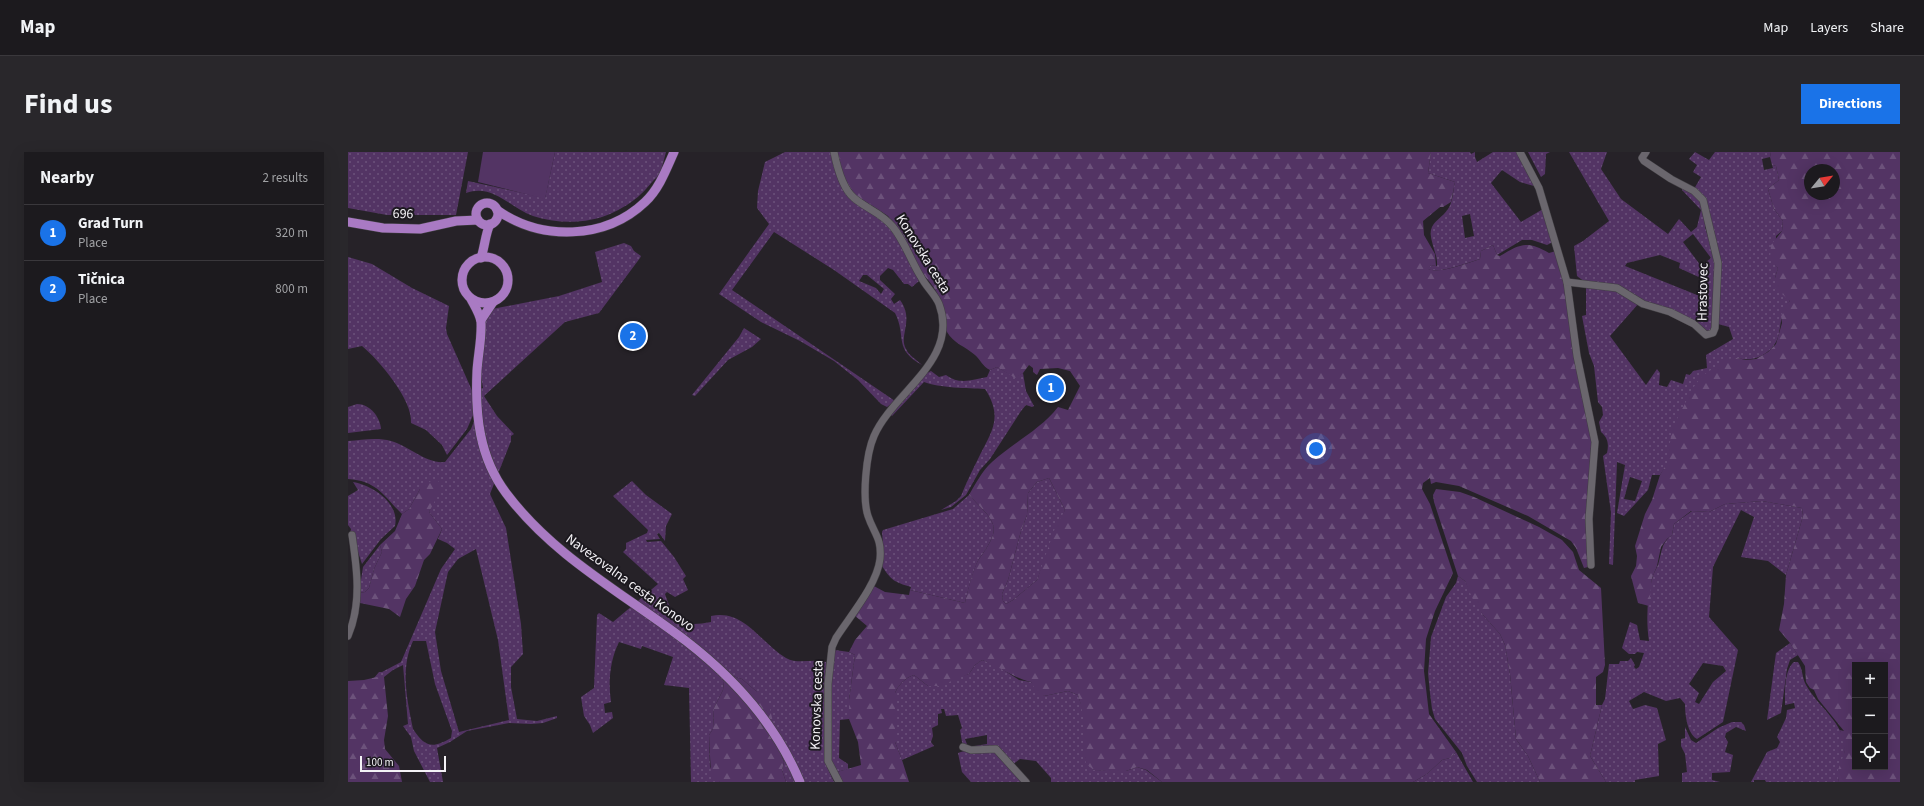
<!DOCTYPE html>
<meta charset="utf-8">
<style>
:root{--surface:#1c1a1e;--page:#29272b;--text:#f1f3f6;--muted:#a0a1a4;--line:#3a383c;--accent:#1a73e8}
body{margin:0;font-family:"Source Sans 3",sans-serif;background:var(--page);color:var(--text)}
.controls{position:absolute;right:12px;bottom:12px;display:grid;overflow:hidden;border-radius:0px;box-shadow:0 4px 16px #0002}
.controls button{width:36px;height:36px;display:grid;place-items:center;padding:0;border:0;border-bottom:1px solid var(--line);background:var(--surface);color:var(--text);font:20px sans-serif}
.compass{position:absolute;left:1456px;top:12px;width:36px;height:36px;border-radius:50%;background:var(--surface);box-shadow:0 4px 16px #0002;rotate:60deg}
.scale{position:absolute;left:12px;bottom:10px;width:86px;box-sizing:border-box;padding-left:4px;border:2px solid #f4f2f6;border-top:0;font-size:11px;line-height:14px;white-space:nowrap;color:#f4f2f6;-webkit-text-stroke:3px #1c191f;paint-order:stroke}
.you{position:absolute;left:968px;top:297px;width:14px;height:14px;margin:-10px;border:3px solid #fff;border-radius:50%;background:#1a73e8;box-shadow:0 0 0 6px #1a73e833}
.badge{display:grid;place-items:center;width:26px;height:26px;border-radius:50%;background:var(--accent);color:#fff;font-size:13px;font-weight:700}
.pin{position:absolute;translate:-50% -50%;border:2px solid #fff;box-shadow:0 1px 4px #0006}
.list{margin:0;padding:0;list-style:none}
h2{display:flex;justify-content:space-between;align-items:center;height:52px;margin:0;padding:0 16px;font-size:17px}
h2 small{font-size:13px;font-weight:400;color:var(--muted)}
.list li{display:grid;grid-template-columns:26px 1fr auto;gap:12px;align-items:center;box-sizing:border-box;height:56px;padding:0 16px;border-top:1px solid var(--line)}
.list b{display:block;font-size:15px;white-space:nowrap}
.list p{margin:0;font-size:13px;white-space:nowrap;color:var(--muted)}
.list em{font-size:13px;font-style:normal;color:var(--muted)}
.icon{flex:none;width:22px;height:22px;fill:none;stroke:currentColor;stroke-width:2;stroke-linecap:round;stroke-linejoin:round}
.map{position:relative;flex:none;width:1552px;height:630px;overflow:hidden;border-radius:0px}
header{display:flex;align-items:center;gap:24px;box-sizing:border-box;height:56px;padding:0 20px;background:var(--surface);border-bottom:1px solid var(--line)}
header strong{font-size:19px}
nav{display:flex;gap:22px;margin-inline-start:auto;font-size:14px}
.intro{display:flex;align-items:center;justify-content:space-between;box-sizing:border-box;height:96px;padding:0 24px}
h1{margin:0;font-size:28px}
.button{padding:10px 18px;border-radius:0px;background:var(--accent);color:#fff;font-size:14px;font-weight:700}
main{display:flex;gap:24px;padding:0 24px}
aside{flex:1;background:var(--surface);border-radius:0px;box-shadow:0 4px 16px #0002}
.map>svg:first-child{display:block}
.grass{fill:url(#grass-dots);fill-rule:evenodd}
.forest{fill:url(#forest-firs);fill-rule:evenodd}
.garden{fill:#533464}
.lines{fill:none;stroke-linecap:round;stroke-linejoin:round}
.minor-casing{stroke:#413f43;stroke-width:8}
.major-casing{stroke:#413f43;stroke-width:10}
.minor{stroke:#6a666d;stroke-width:7}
.major{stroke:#a97ac3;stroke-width:9}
.labels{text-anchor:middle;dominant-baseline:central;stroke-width:4;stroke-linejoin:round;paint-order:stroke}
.street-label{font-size:14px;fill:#f4f2f6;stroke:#1c191f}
</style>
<header>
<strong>Map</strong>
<nav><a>Map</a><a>Layers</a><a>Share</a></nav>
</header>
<div class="intro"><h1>Find us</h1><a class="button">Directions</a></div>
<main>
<aside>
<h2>Nearby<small>2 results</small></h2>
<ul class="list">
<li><span class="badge">1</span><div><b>Grad Turn</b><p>Place</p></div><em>320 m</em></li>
<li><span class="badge">2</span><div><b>Tičnica</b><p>Place</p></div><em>800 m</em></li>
</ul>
</aside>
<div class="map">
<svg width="1552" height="630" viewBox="0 0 1552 630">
<defs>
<pattern id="grass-dots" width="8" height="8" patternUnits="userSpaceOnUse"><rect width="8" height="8" fill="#533464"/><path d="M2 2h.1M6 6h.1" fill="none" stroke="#6c527b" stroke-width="1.8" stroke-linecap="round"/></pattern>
<pattern id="forest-firs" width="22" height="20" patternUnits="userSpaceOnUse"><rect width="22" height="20" fill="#533464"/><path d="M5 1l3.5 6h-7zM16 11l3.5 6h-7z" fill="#6c527b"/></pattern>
</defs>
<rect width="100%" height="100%" fill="#262228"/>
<g class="grass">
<path d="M0,0H120L108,63H39L0,56Z"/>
<path d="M207,0H318L312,23C304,28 300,36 293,42C285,50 273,57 262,62C239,72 209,72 185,64C162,56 145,31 118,41L120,29L197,46Z"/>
<path d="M437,0H483C488,26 492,42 515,56C521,60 528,62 534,67C552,81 561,109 571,129L564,135L560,132H556L545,118L540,116L532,124V128L547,142L543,147L546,152L552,148C567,169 550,183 558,197C561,204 569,208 574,213C545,197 559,185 547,161L486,118L426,80L384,138L547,249L539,255L533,252L510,228L486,209L452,189L413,170L371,142L421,72L409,56L410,39L417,10ZM515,123H519L536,137L533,142L528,136L511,129Z"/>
<path d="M1083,0H1122L1123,2L1127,0V5L1129,10L1145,0H1170L1188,33L1186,34L1172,30L1154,18L1143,31L1173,70L1195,57L1205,90L1199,93L1184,88H1174L1149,103L1145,93L1133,99L1132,107C1118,111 1093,122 1079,117L1083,113L1089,114C1090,102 1081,88 1083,78C1085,69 1095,65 1100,57C1105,50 1105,38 1107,30L1080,21ZM1122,62L1126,84L1117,86L1114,64Z"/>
<path d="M1180,0H1202L1198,2L1197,22L1193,25Z"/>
<path d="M1221,0H1259L1253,17L1273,47L1320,82L1331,67L1343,80L1349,75L1353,58L1334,38L1335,34L1351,46L1357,59V75L1368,110L1366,170L1362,180L1302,153L1285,142L1238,131L1229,124L1226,94L1235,89L1261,69ZM1345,82L1363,106L1353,114L1335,90ZM1312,103L1332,111L1331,116L1355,127L1354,145L1277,114L1279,111Z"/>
<path d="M1347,0L1361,8L1367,0H1423L1422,5L1414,7L1416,18L1425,16L1424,13L1428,14L1431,28L1420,37L1426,57L1435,69L1434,79L1428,84L1427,112L1430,116L1427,126L1442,149C1425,168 1441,189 1413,204C1405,208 1398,208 1389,206L1312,323H1304L1300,338L1276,364L1269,361L1277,313L1269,310L1265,413L1261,412L1263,360L1255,304L1259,301C1261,292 1260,286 1253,280L1251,270L1255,263L1254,255L1250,250L1246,214L1241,201L1234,164L1238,163V135L1269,138L1291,151L1262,184L1298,233L1309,217L1312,221L1311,233L1319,235L1323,228L1335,232L1338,222L1342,223L1345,219L1359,216L1358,203L1385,187L1381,175L1370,172L1373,125L1360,68L1346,37L1353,25L1345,20L1349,13L1341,7ZM1282,325L1294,329L1287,349L1276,347Z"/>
<path d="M276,91L283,94L286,99L293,104L292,106L251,161L217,170L136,244L149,264L166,282L163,284V289L142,342L158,376L173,472L175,502L163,515V535L169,567L189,569L209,564V566L195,571L183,572L161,571L119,579L102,590L89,596L95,630H82L66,599L63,585L55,574L60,572L55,513L45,518L36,525L26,526L31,520H34L53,510L93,417L107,397L99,391L90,387L94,377L81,360L84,353L72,337L61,357L54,362C35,343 29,329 0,327V289C14,288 29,285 43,289C61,294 78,312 97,310L123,277L128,264L127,236H135L128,192L129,160L211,144L254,130L247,100ZM128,397L150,488L161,568L111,580L93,519L87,480L100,420L110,407ZM65,489H78L87,532L104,579L103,586C84,597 77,595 65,577C59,548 52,517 65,489Z"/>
<path d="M0,105L24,112L64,136L101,154L98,176L99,182L126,243V261L119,277L99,303L94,293L78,278L63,271C65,248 31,208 14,194L0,197Z"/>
<path d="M396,176L413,187L404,195L380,208L347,244L344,243L391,185Z"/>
<path d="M649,215L667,225L675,221L678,239L686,254L684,255L678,253L673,259L642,307L632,318L618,343L603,355L593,358L608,349L613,344C618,331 624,319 630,307C643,280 656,266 637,237C620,236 591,236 576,230L544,264L542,262L579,221L583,219L591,225L598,223C611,233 624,228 639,225L642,218Z"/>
<path d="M9,252C22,252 32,265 33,277L0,281V255Z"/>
<path d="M701,326L717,358L689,428L665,448L658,452L655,449L654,442L660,428L673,379L679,363L680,341L689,330Z"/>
<path d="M284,329L298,343L324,362L318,374L317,389L311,381L309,382L312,387L298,388L299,390L313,389L326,405L338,424L335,427L340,438L327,445L319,440L317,442C326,469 333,476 363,470V464C397,457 412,491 438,506C451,513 465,506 478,510L476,608L486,630H438L434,618L436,610L408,539L394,527L382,523L371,522L376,529L375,538L366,556L365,577L361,583L362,615L372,630H343L341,536L316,533L325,505L294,494L293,497L271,490C262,508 260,530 263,550L256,552L257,561L264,560L265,566L245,581L242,573L236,564L233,545L246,536L249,463L251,461L265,470L310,432L275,400L278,397V391L299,381L300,378L265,344Z"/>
<path d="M5,330C24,333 52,351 47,374L33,387L14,412L6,388L2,383L3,377L0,373V344L10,338Z"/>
<path d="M621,343C647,371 656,373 631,407C626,415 619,442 617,451L562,438L563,435C546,430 543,428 534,414L536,405L534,380L535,378L605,357Z"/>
<path d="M1414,349L1454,356L1455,364L1438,423L1420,409L1393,405L1406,365L1393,358L1365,415L1361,465L1390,498L1375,570L1349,587C1339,581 1337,563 1337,552L1332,546L1318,549L1296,540L1281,549L1285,557L1297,553L1309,556L1318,588L1310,592L1311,624L1287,628V630H1258L1242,604L1254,553L1257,547L1261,512H1271L1272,509H1280L1283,506L1287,513L1286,515L1288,517L1291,515L1296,501L1289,500L1287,502H1281L1274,496L1282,470L1289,473L1292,488L1301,489C1298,470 1299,446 1304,427C1305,422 1308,417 1310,413C1314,400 1313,391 1324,383L1326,372L1344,359L1361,360L1377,352ZM1355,511L1375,514L1378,519L1365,530L1351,552L1347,550L1351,541L1341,532Z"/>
<path d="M32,393L34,400L26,417L21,436L17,440L11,441L15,415Z"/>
<path d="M1110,424L1117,429L1135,463L1152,482L1157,493L1162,522L1168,587L1180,604L1192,630H1129L1119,614L1114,601L1087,567L1084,557L1082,541L1080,521L1083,485L1098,445L1108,431Z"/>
<path d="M1442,491L1450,503L1442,508L1439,517L1433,561L1419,568L1428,501Z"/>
<path d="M487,498L501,500L507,503L501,548V567L492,568L491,606L500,612V617L489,620L477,609L484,510Z"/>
<path d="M634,508L646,512L671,528L683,530L696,544L720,539L730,543L735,558L737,577V605L746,618L778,619L789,615L798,618L814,630H703V626L688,609L672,607L664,613L654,598L617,595L614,590L612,578L614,576L610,563L598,564L596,557H593L594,561L590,562V573L584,576L585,584L583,590L586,594L554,608L547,590V541C551,532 557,526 566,523L580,534L621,522L627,513ZM639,583V592L620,595L617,587Z"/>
<path d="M1446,510H1450C1455,517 1454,526 1458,533C1470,555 1497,571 1497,598C1497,610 1488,614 1491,630H1418L1417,628H1406V630H1403L1419,600L1429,596L1432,590L1429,585L1438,566L1439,558L1447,556L1446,551L1437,553C1437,541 1436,518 1446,510Z"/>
<path d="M1384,570H1393L1396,573L1398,579L1388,575L1378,581L1377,585L1380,590L1377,600L1385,603L1382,620L1364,621V628L1372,630H1334V621L1339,620L1337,602L1333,594V587L1337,586V575L1343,588L1348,591L1370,576Z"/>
<path d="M646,598L677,630H623L614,620L610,601L616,599Z"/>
<path d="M1108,600L1125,630H1065L1079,622L1094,608L1102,606Z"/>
</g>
<g class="forest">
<path d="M487,0H1083L1080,21L1107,30L1103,50L1095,55H1092L1075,69L1076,83L1087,102L1088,114L1083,113L1080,117C1093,122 1119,111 1132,107L1133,99L1145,93L1149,103L1152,104C1172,92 1179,88 1201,101L1208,99L1212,111L1244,276L1239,373L1240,415L1236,416L1228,396L1223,389L1180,364L1111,334L1088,330L1083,332L1082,326L1075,331L1074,337L1082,352L1105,421L1087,459L1078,487L1076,519L1081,562L1108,600L1102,606L1094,608L1079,622L1065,630H814L799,618L789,615L778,619H759L746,618L738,612C734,586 739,570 730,543L720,539L696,544L690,542L683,530C665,526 651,514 634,508L627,513L621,522L591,534H580L566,523C557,526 551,532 547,541V590L554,608L561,630H495L489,620L513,613L510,590L501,567V548L507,503L501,500L507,488L519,474L506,463L524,433L537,440L561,443L562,438L617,451C619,441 626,414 631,407C656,373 647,371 621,343C628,331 634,319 644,310C666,290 692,278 710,255L720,258L732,234L722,219L710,216L692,217L689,223L685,220V216L681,213L675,221L667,226L649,215L642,218C634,214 633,208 627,203C618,195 605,191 599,180C596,176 598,170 597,165C594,147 586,132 572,120L547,74L540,64L507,43L497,28ZM701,326L717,358L707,376L689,428L665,448L658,452L655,449L654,442L660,428L673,379L679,363L680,341L689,330Z"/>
<path d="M1423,0H1552V630H1491L1489,621L1497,599L1492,578L1496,579L1470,547L1466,538L1462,536L1458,530L1457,514L1442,491L1431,478L1436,452L1438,423L1455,364L1454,356L1414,349L1377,352L1361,360L1343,359L1326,372L1324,383L1319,387L1313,395L1309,414L1304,426L1301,454L1290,451L1283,424L1288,414L1289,404L1287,394L1297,362L1304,348L1312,323L1319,311L1324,277L1345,236L1354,224L1379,207L1389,206L1398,208L1408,207L1420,200L1428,192L1434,171L1433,164L1436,155L1442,149L1427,136V126L1430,116L1422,107L1423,93L1434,79L1435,69L1426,57L1420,37L1431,28L1428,14L1424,13L1422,5ZM1462,18H1486V42H1462ZM1507,513H1537V615H1507Z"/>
<path d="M89,328L93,332L91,341L81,360L94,377L82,402L76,408L67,434L58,447L52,465L41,457L12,451L11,441L17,440L21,436L26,417L34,400L32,393L47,379L54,362L61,357L72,337L83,329Z"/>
<path d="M1088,337L1112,340L1126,345L1191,375L1214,388L1225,400L1231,418L1253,436L1257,513L1255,520L1248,525V553H1254L1242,604L1258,630H1192L1180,604L1168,587L1162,522L1157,493L1152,482L1135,463L1126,450L1117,429L1110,424L1086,350L1085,343Z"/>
<path d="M371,522L382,523L394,527L408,539L422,557L431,597L436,610L434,618L438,630H372L363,624L361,583L365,577L366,556L375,538L376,529Z"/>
<path d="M33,524L36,525L40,564L36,588L37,597L51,614L54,630H0V529L16,528Z"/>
</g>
<path class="garden" d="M135,0H207L197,47L130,30Z"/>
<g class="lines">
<defs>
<g id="minor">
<path d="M486,0C489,15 494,36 506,46C519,57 534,61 545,75C557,90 563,109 573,125C578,135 587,142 591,152C612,208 545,240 526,284C518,302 514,346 520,364C526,382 534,386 532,407C529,433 502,464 488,486L484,495L480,532V609L491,630"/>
<path d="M1172,0L1191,36L1219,130L1229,204L1247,290L1241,367L1243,413"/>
<path d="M1219,130L1269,136L1295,152L1322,160L1346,172L1358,183L1365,181L1367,176L1370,111L1355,48L1346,39L1323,27L1296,9L1294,6L1298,0"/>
<path d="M0,484C14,451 9,417 4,383"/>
<path d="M615,595L623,598L648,597L678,630"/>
</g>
<g id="major">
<circle cx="139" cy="62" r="11"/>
<path d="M149,58C193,89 257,88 297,50C311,37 318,18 326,0"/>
<path d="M0,70L35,76L72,77L108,69L130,68"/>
<circle cx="137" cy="128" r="23"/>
<path d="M133,106C137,94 137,83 142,72"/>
<path d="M123,147C126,153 132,162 133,170C134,186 130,203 129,219C127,262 131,305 158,341C206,405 275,441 338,489C386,526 428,573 452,630"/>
<path d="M133,168L145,150"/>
</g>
</defs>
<use href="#minor" class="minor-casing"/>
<use href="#major" class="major-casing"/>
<use href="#minor" class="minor"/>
<use href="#major" class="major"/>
</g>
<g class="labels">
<g class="street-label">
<text transform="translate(55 62) rotate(2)">696</text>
<text transform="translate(575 102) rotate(58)">Konovska cesta</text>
<text transform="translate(1355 140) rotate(-89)">Hrastovec</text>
<text transform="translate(282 431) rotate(36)">Navezovalna cesta Konovo</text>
<text transform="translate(469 553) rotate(-88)">Konovska cesta</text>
</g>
</g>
</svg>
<div class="controls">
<button>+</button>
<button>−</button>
<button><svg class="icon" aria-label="locate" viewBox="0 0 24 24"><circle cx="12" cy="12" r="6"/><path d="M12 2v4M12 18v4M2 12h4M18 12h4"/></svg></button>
</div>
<svg class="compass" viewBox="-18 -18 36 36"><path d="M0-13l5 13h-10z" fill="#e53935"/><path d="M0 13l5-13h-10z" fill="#a0a1a4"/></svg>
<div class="scale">100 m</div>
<div class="you"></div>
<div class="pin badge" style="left:703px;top:236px">1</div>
<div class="pin badge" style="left:285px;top:184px">2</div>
</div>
</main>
